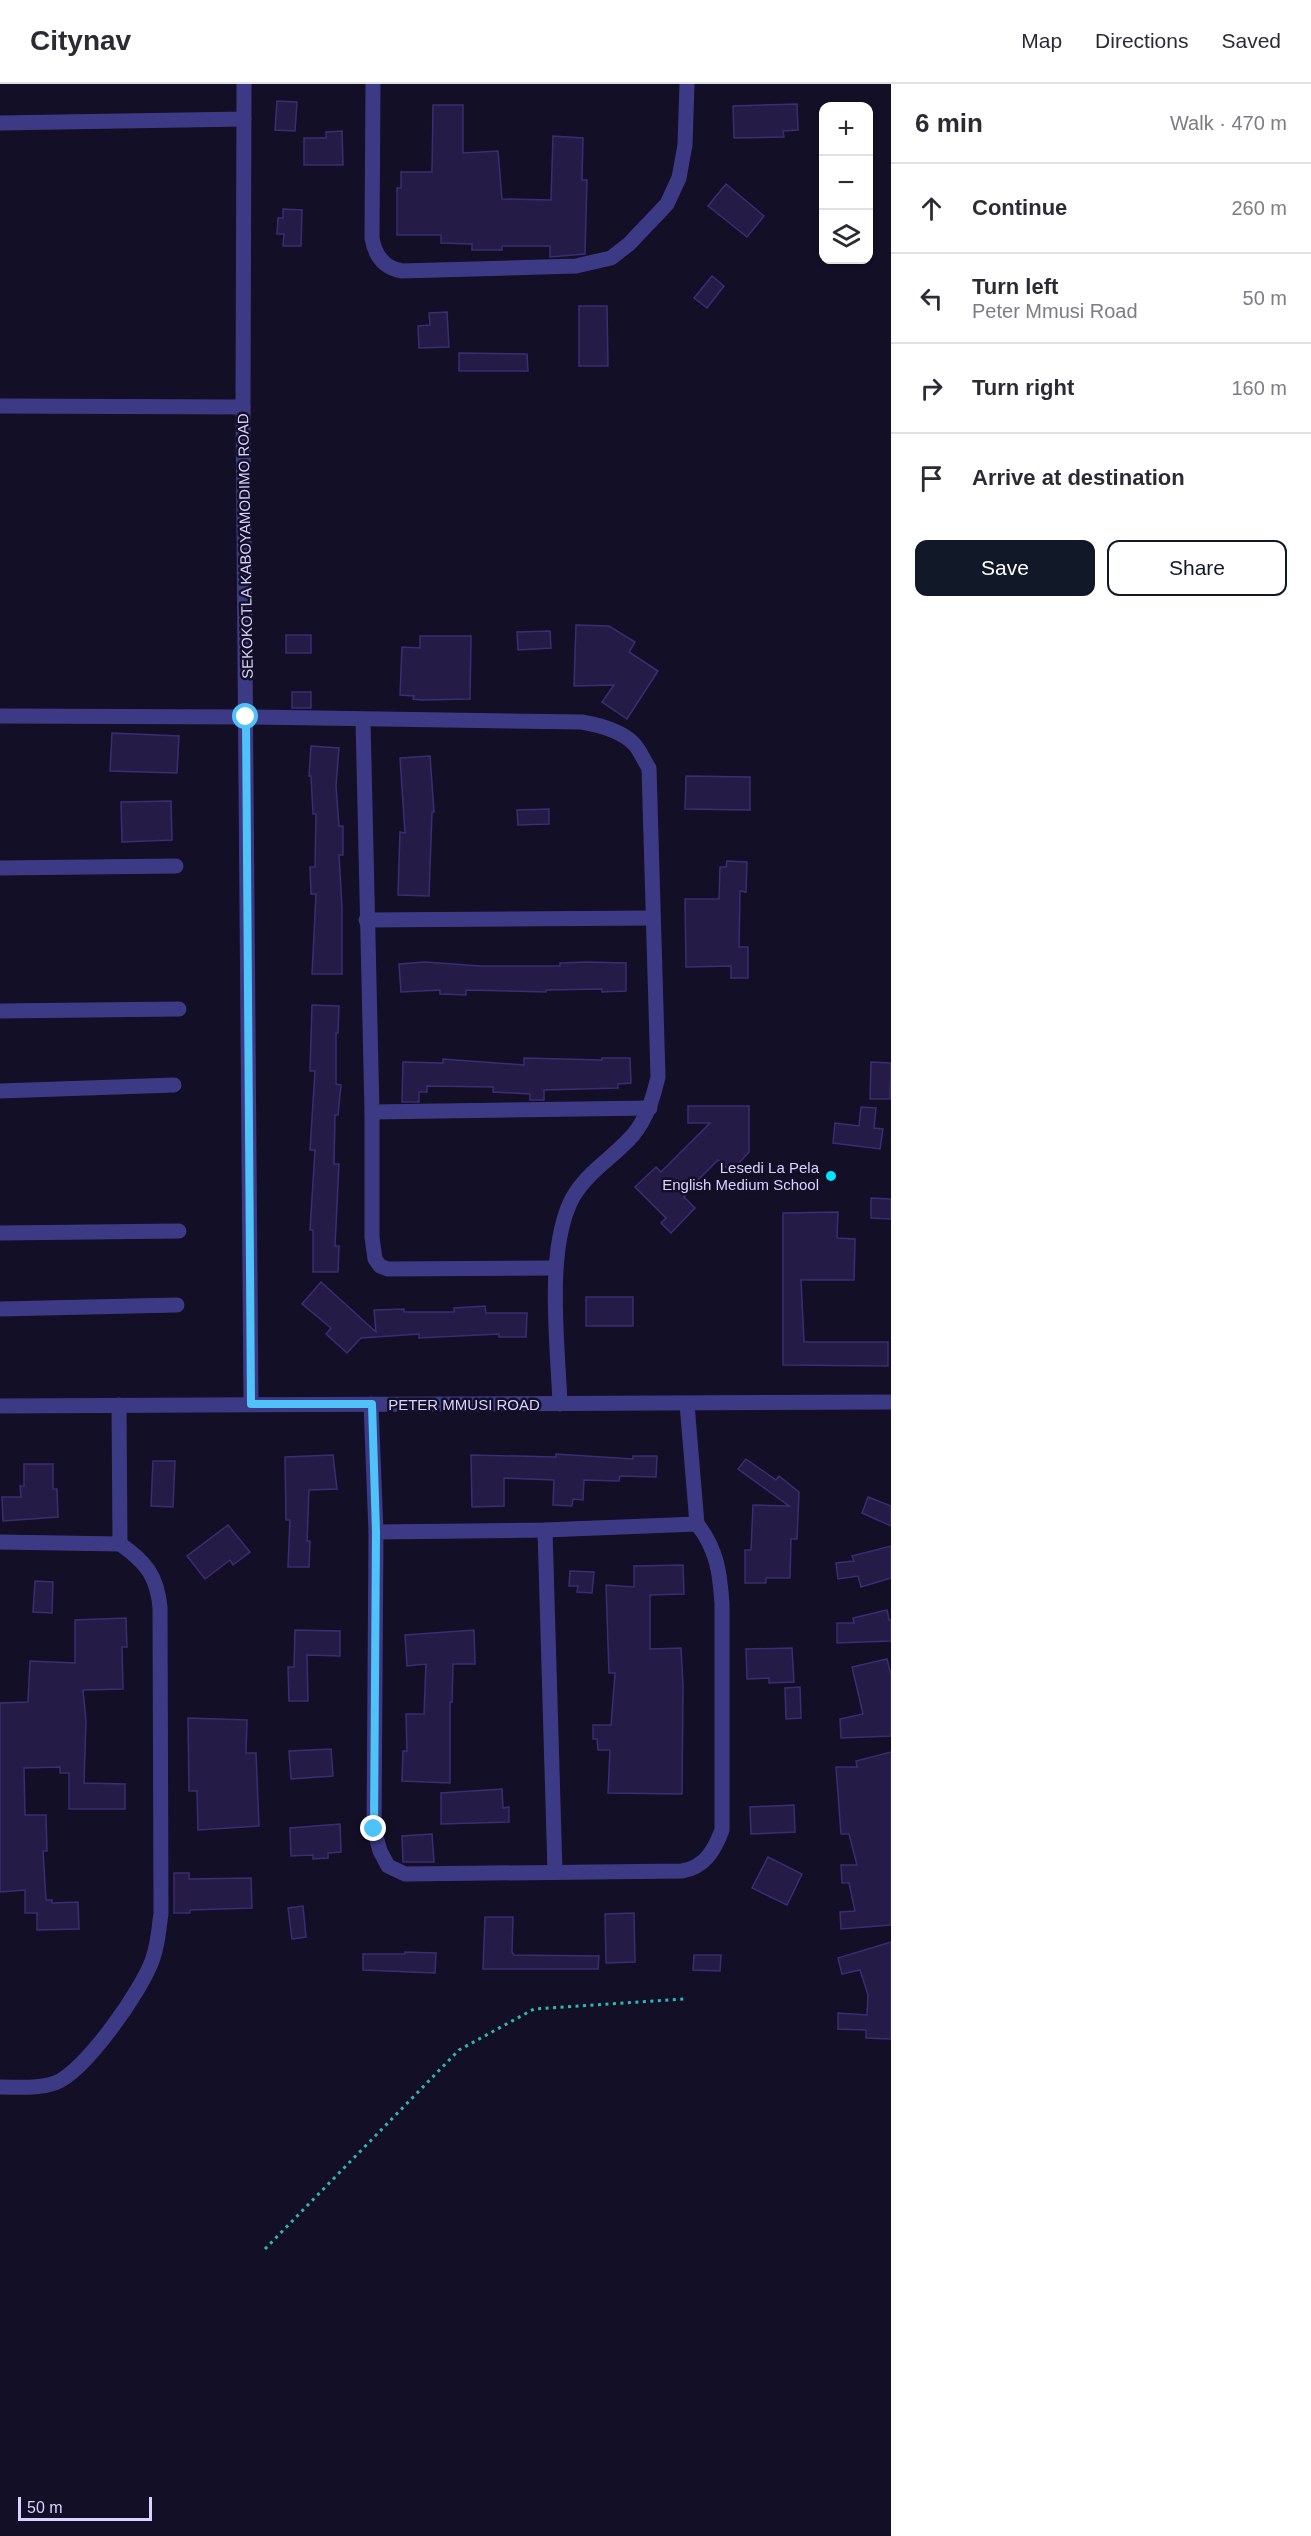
<!DOCTYPE html>
<meta charset="utf-8">
<style>
:root{--surface:#fff;--page:#f2f2f3;--text:#2b2b33;--muted:#7c7c81;--line:#e1e1e2;--accent:#111827}
body{margin:0;font-family:Arial,sans-serif;background:var(--page);color:var(--text)}
.controls{position:absolute;right:18px;top:18px;display:grid;overflow:hidden;border-radius:12px;box-shadow:0 2px 4px #0004}
.controls button{width:54px;height:54px;display:grid;place-items:center;padding:0;border:0;border-bottom:2px solid var(--line);background:var(--surface);color:var(--text);font:30px sans-serif}
.scale{position:absolute;left:18px;bottom:15px;width:134px;box-sizing:border-box;padding-left:6px;border:3px solid #d9d4ff;border-top:0;font-size:16px;line-height:21px;white-space:nowrap;color:#d9d4ff;-webkit-text-stroke:4px #130f26;paint-order:stroke}
.stop{position:absolute;width:18px;height:18px;margin:-14px;border:4px solid #4fc3f7;border-radius:50%;background:#fff}
.stop.end{background:#4fc3f7;border-color:#fff;box-shadow:0 2px 6px #0008}
.list{margin:0;padding:0;list-style:none}
h2{display:flex;justify-content:space-between;align-items:center;height:78px;margin:0;padding:0 24px;font-size:26px}
h2 small{font-size:20px;font-weight:400;color:var(--muted)}
.list li{display:grid;grid-template-columns:39px 1fr auto;gap:18px;align-items:center;box-sizing:border-box;height:90px;padding:0 24px;border-top:2px solid var(--line)}
.list b{display:block;font-size:22px;white-space:nowrap}
.list p{margin:0;font-size:20px;white-space:nowrap;color:var(--muted)}
.list em{font-size:20px;font-style:normal;color:var(--muted)}
.actions{display:flex;gap:12px;padding:18px 24px}
.actions a{flex:1;padding:14px 0;border:2px solid var(--accent);border-radius:12px;text-align:center;font-size:21px;color:var(--accent)}
.actions .main{background:var(--accent);color:#fff}
.icon{flex:none;width:33px;height:33px;fill:none;stroke:currentColor;stroke-width:2;stroke-linecap:round;stroke-linejoin:round}
.map{position:relative;flex:none;width:891px;height:2452px;overflow:hidden}
header{display:flex;align-items:center;gap:36px;box-sizing:border-box;height:84px;padding:0 30px;background:var(--surface);border-bottom:2px solid var(--line)}
header strong{font-size:28px}
nav{display:flex;gap:33px;margin-inline-start:auto;font-size:21px}
main{display:flex}
aside{flex:1;background:var(--surface)}
.map>svg:first-child{display:block}
.building{fill:#241b47;stroke:#3b2d73;stroke-width:1.5}
.lines{fill:none;stroke-linecap:round;stroke-linejoin:round}
.path{stroke:#2fb8b0;stroke-width:3;stroke-dasharray:3 4.5;stroke-linecap:butt}
.street{stroke:#3d3a85;stroke-width:15}
.route{stroke:#4fc3f7;stroke-width:8}
.poi-dot{fill:#00e5ff;stroke:#130f26;stroke-width:2}
.labels{text-anchor:middle;dominant-baseline:central;stroke-width:5;stroke-linejoin:round;paint-order:stroke}
.street-label{font-size:15px;fill:#d9d4ff;stroke:#130f26}
.poi-label{font-size:15px;fill:#d9d4ff;stroke:#130f26;text-anchor:end}
</style>
<header>
<strong>Citynav</strong>
<nav><a>Map</a><a>Directions</a><a>Saved</a></nav>
</header>
<main>
<div class="map">
<svg width="891" height="2452" viewBox="0 0 891 2452">
<rect width="100%" height="100%" fill="#130f26"/>
<g class="building">
<path d="M277,17L297,18L295,47L275,46Z"/>
<path d="M797,20L798,46L783,47L784,53L734,54L733,22Z"/>
<path d="M433,21H463V69L498,67L502,115L551,116L553,52L583,54L582,96H587L585,170L550,173V162H502V166H472V160L441,159V151H397V104H401V88H432Z"/>
<path d="M342,47L343,81H304V54H326V48Z"/>
<path d="M726,100L764,132L747,153L708,122Z"/>
<path d="M283,125L302,126L301,162H283L284,150H277L278,134H283Z"/>
<path d="M712,192L724,202L707,224L694,214Z"/>
<path d="M579,222H607L608,282H579Z"/>
<path d="M447,228L449,263L419,264L418,242L430,241L429,229Z"/>
<path d="M459,269L527,270L528,287H459Z"/>
<path d="M576,541L609,542L635,558L629,568L658,587L627,635L602,618L614,601L574,602Z"/>
<path d="M550,547L551,564L518,566L517,548Z"/>
<rect x="286" y="551" width="25" height="18"/>
<path d="M420,552H471L470,615L422,616L413,615L414,612L400,611L402,563L420,564Z"/>
<rect x="292" y="608" width="19" height="16"/>
<path d="M112,649L179,652L177,689L110,687Z"/>
<path d="M311,662L339,664L336,702L339,742H343V771H339L342,824V890H312L316,810H311L310,783H315L316,730H313L311,692H309Z"/>
<path d="M430,672L434,728H432L429,812L398,811L400,748L405,749L400,674Z"/>
<path d="M686,692L750,693V726L685,725Z"/>
<path d="M171,717L172,756L122,758L121,718Z"/>
<path d="M549,725V740L518,741L517,726Z"/>
<path d="M727,777L747,778L746,808L740,807L739,863H748V894H731V882L686,883L685,815H719L720,783H726Z"/>
<path d="M425,878L480,882H560V879L586,878L626,879V907L602,908V905L546,906V908L466,906V911L440,910V906L401,908L399,880Z"/>
<path d="M312,921L339,922L338,949H336V1000L341,1001L338,1031H335L334,1080H339L335,1162H339L338,1188H313V1146H310L315,1066H310L315,987H310Z"/>
<path d="M524,974L602,976V974H630L631,999L618,1000V1004L544,1006V1016H530V1010L493,1008V1003L427,1002V1008H419V1018H402L403,978L443,979V975L524,981Z"/>
<path d="M871,978L891,979L890,1015H870Z"/>
<path d="M688,1022H749V1068L731,1088L718,1076L686,1108L687,1109L684,1113L695,1124L671,1149L661,1139L666,1134L635,1103L656,1083L661,1088L710,1039H688Z"/>
<path d="M861,1023L876,1024L874,1044L883,1045L880,1065L833,1059L835,1039L859,1042Z"/>
<path d="M871,1114L891,1115V1135L871,1134Z"/>
<path d="M838,1128L837,1154L855,1155L854,1196H801L804,1258H888V1282L783,1281V1129Z"/>
<path d="M321,1198L376,1248L374,1226L404,1225V1228H454V1224L485,1222L486,1229H527L526,1253H499V1250L419,1254V1250L361,1254L347,1269L326,1250L331,1244L302,1220Z"/>
<rect x="586" y="1213" width="47" height="29"/>
<path d="M556,1370L633,1375V1372H657L656,1393L620,1392L619,1397L584,1396L583,1416L573,1415L572,1422L553,1421L554,1396L504,1394V1422L472,1423L471,1371L556,1373Z"/>
<path d="M333,1371L337,1405L309,1406L307,1457H310L309,1483H288L290,1436H286L285,1373Z"/>
<path d="M746,1375L776,1396L779,1392L799,1408L797,1455H791L790,1494H766V1499H745V1466H751L753,1421L789,1422L738,1385Z"/>
<path d="M153,1377H175L173,1423L151,1422Z"/>
<path d="M24,1380H53V1405H57L58,1433L3,1437L2,1413H21L20,1402H24Z"/>
<path d="M868,1413L891,1422V1442L862,1429Z"/>
<path d="M228,1441L250,1468L233,1481L230,1476L205,1495L187,1472Z"/>
<path d="M891,1462V1494L861,1503L858,1492L838,1495L836,1479L854,1477L852,1472Z"/>
<path d="M683,1481L684,1510L650,1511V1565L681,1564L683,1602L682,1710L608,1709L610,1666H598L597,1655H593V1641H611L615,1589H609L606,1501L634,1503V1482Z"/>
<path d="M570,1487L594,1488L592,1509L577,1508L578,1502H569Z"/>
<path d="M35,1497L53,1498L52,1529L33,1528Z"/>
<path d="M887,1526L889,1536H891V1557L837,1559V1539H854L853,1534Z"/>
<path d="M126,1534L127,1563H122L123,1605L83,1606L86,1637L84,1699L125,1700V1725H69V1689H60V1683L24,1684L25,1731H46L47,1767H43L46,1816H52V1819L78,1818L79,1845L37,1846V1829H25V1806L0,1808V1619L28,1618L30,1577L75,1579V1536Z"/>
<path d="M295,1546L340,1547V1572L307,1571L308,1617H289L288,1583H294Z"/>
<path d="M474,1546L475,1580H453L452,1618H450V1699L402,1697L403,1667H407L406,1630H424L426,1580L407,1582L405,1551Z"/>
<path d="M792,1564L794,1598L769,1599V1594L747,1595L746,1565Z"/>
<path d="M887,1575L891,1591V1652L841,1654L840,1635L863,1630L852,1583Z"/>
<path d="M800,1603L801,1634L786,1635L785,1604Z"/>
<path d="M188,1634L247,1636L246,1669H256L259,1742L198,1746L197,1707H189Z"/>
<path d="M331,1665L333,1692L291,1695L289,1667Z"/>
<path d="M891,1668V1841L841,1845L840,1828L855,1827L849,1799H842L841,1781H857L849,1750H841L836,1683H857L856,1677Z"/>
<path d="M502,1705L503,1724L509,1723V1738L441,1740V1709Z"/>
<path d="M794,1721L795,1748L751,1750L750,1723Z"/>
<path d="M340,1740L341,1768L328,1769V1774L313,1775V1771L291,1772L290,1744Z"/>
<path d="M432,1750L434,1778H403L402,1752Z"/>
<path d="M768,1773L802,1790L787,1821L752,1804Z"/>
<path d="M174,1789H189V1795L251,1794L252,1824L190,1826V1829H174Z"/>
<path d="M303,1822L306,1853L292,1855L288,1824Z"/>
<path d="M634,1829L635,1878L606,1879L605,1830Z"/>
<path d="M485,1833H513L512,1868L514,1871L599,1872L598,1885H483Z"/>
<path d="M891,1858V1955L866,1954V1946L838,1945V1929L867,1931L868,1911L860,1886L842,1890L838,1874Z"/>
<path d="M405,1868L436,1869L435,1889L363,1886V1870H405Z"/>
<path d="M694,1871H721L720,1887L693,1886Z"/>
</g>
<g class="lines">
<path class="path" d="M265,2165L459,1966L534,1925L684,1915"/>
<g class="street">
<path d="M244,0L243,323L251,1320"/>
<path d="M373,0L372,154C375,172 384,184 402,187L576,182L611,174L629,160L667,120L679,94L685,61L687,0"/>
<path d="M0,39L244,35"/>
<path d="M0,322L243,323"/>
<path d="M0,632L246,633L582,638C599,641 622,647 634,660C640,666 644,677 649,684L658,993C653,1014 647,1034 633,1051C614,1073 588,1087 573,1113C545,1164 558,1262 560,1320"/>
<path d="M363,636L372,1028V1153L375,1175L380,1182L388,1185L555,1184"/>
<path d="M0,784L176,782"/>
<path d="M366,836L652,834"/>
<path d="M0,927L179,925"/>
<path d="M0,1007L174,1001"/>
<path d="M372,1028L650,1024"/>
<path d="M0,1149L179,1147"/>
<path d="M0,1225L177,1221"/>
<path d="M371,1320L376,1448"/>
<path d="M687,1320L697,1440"/>
<path d="M0,1322L891,1318"/>
<path d="M697,1440C717,1465 720,1489 722,1520V1746C714,1767 705,1783 682,1787L405,1790L388,1782L380,1767L374,1745L376,1448L545,1446Z"/>
<path d="M545,1446L555,1788"/>
<path d="M0,1458L120,1460L119,1321"/>
<path d="M0,2003C18,2003 38,2005 55,1999C85,1988 143,1905 153,1874C158,1860 159,1844 161,1829L160,1523C157,1492 146,1478 120,1460"/>
</g>
</g>
<g class="lines">
<path class="route" d="M246,633L251,1320H372L376,1448L374,1745"/>
</g>
<circle class="poi-dot" cx="831" cy="1092" r="6"/>
<g class="labels">
<g class="street-label">
<text transform="translate(245 462) rotate(-91)">SEKOKOTLA KABOYAMODIMO ROAD</text>
<text x="464" y="1320">PETER MMUSI ROAD</text>
</g>
<g class="poi-label">
<text x="819" y="1083">Lesedi La Pela<tspan x="819" dy="17">English Medium School</tspan></text>
</g>
</g>
</svg>
<div class="controls">
<button>+</button>
<button>−</button>
<button><svg class="icon" aria-label="layers" viewBox="0 0 24 24"><path d="M12 4l9 5-9 5-9-5zM3 14l9 5 9-5"/></svg></button>
</div>
<div class="scale">50 m</div>
<div class="stop" style="left:246px;top:633px"></div>
<div class="stop end" style="left:374px;top:1745px"></div>
</div>
<aside>
<h2>6 min<small>Walk · 470 m</small></h2>
<ul class="list">
<li><svg class="icon" aria-label="ahead" viewBox="0 0 24 24"><path d="M12 20V5M6 11l6-6 6 6"/></svg><div><b>Continue</b></div><em>260 m</em></li>
<li><svg class="icon" aria-label="left" viewBox="0 0 24 24"><path d="M17 20v-9H6M10 6l-5 5 5 5"/></svg><div><b>Turn left</b><p>Peter Mmusi Road</p></div><em>50 m</em></li>
<li><svg class="icon" aria-label="right" viewBox="0 0 24 24"><path d="M7 20v-9h11M14 6l5 5-5 5"/></svg><div><b>Turn right</b></div><em>160 m</em></li>
<li><svg class="icon" aria-label="arrive" viewBox="0 0 24 24"><path d="M6 21V4h12l-3 4 3 4H6"/></svg><div><b>Arrive at destination</b></div></li>
</ul>
<div class="actions"><a class="main">Save</a><a>Share</a></div>
</aside>
</main>
